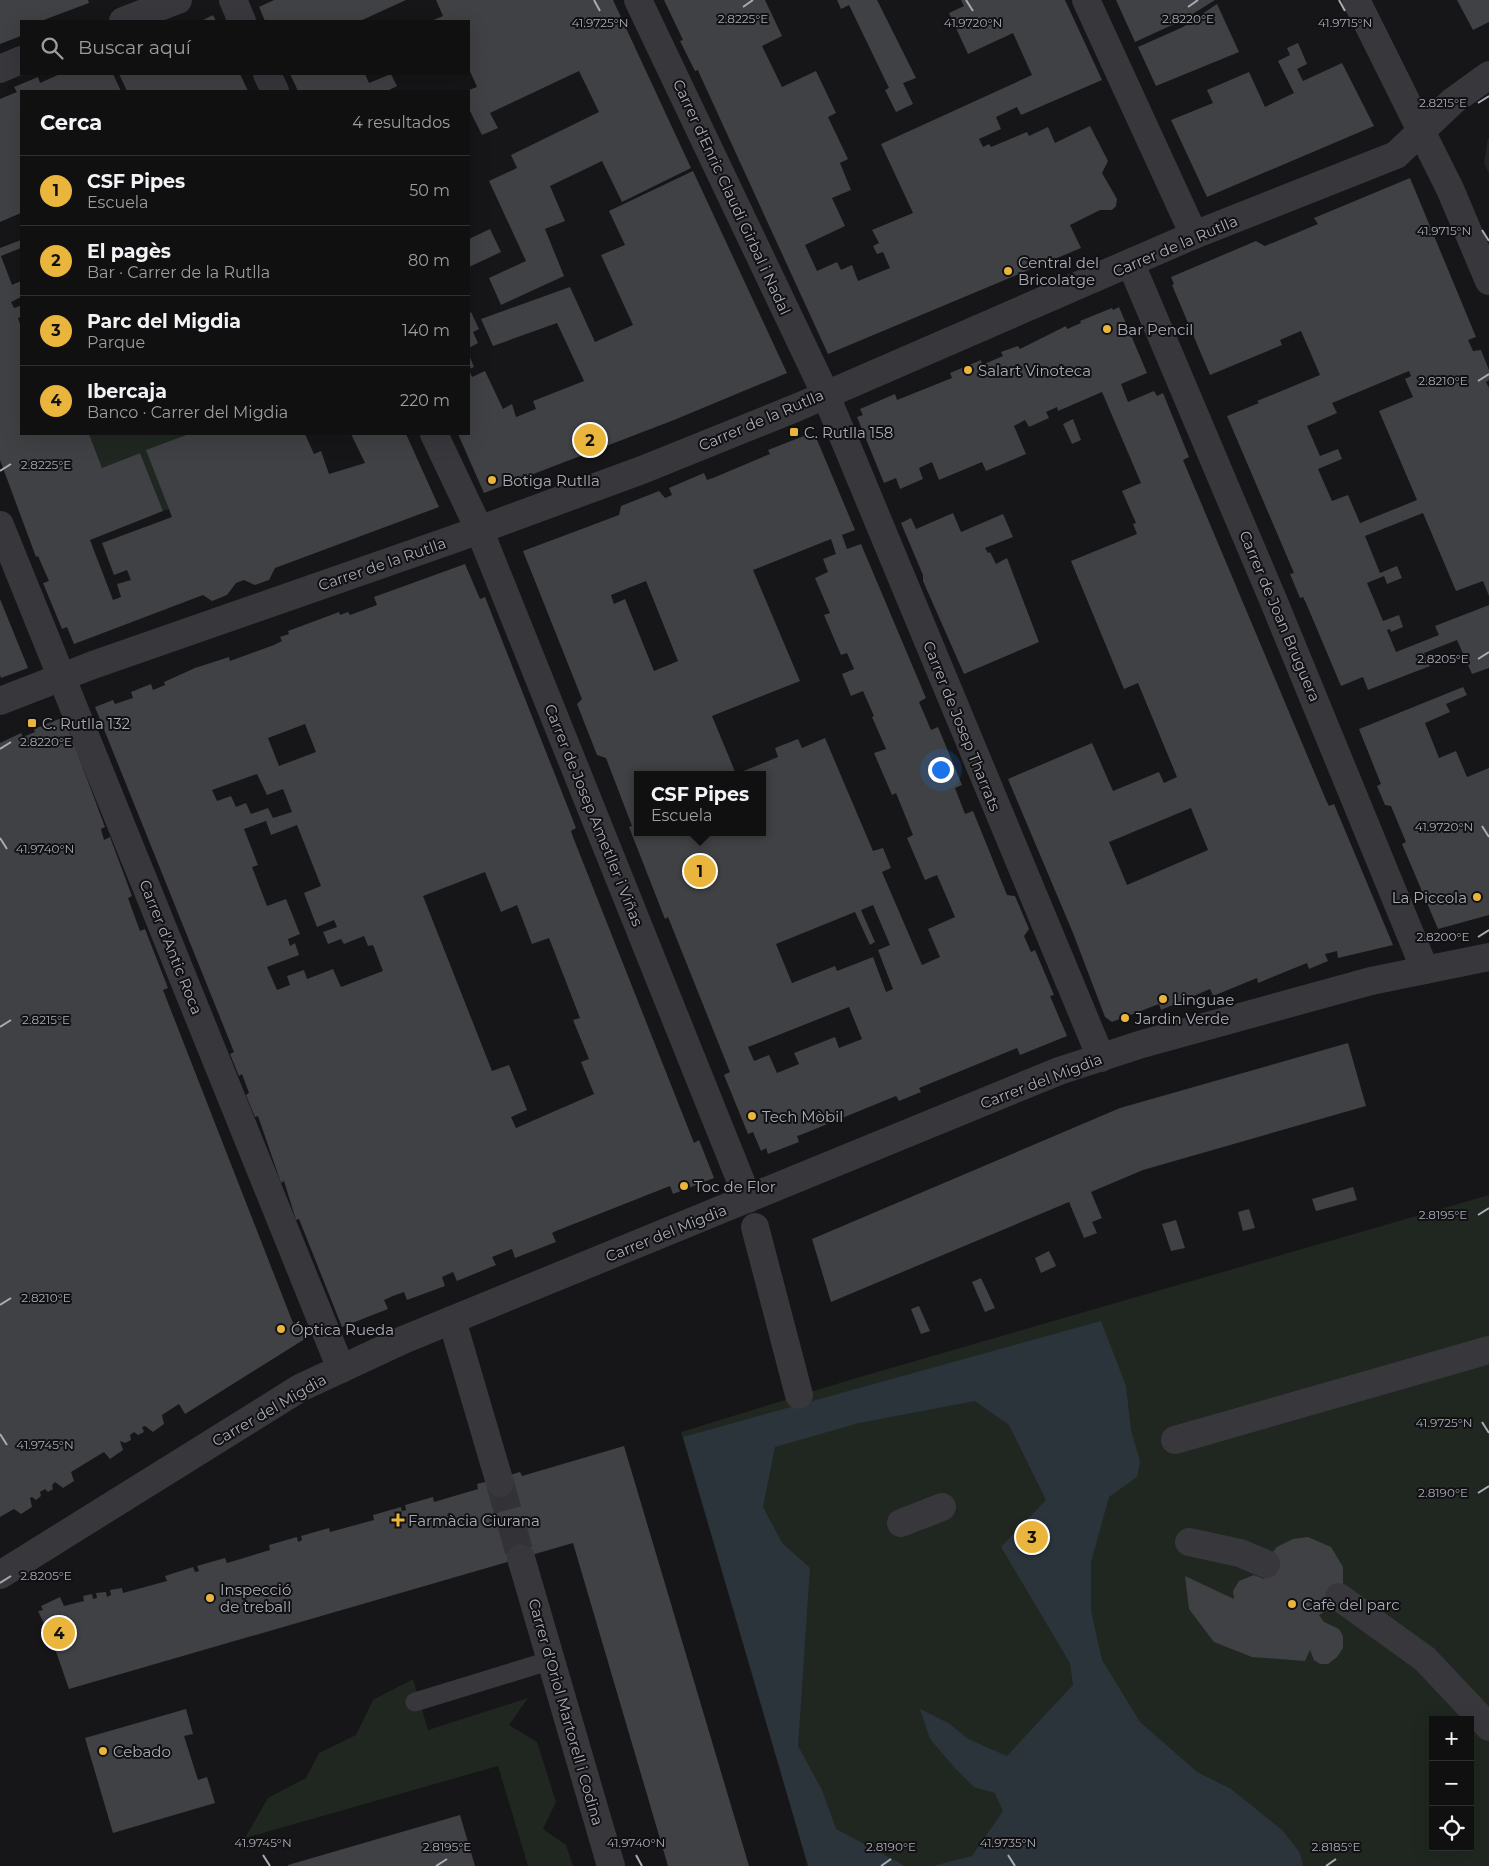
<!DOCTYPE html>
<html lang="es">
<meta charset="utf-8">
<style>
:root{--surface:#101011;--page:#19191a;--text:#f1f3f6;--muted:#9c9d9f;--line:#303031;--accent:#e9b53c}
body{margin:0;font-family:Montserrat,sans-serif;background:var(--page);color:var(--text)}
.controls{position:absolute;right:15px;bottom:15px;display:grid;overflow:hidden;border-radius:0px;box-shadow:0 5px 20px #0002}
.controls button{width:45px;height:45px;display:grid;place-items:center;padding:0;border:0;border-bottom:1px solid var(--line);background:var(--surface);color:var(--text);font:25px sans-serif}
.you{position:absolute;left:940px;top:769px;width:18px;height:18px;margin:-12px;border:4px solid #fff;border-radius:50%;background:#1a73e8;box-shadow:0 0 0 8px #1a73e833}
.badge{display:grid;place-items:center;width:32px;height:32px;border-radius:50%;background:var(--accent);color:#111;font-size:16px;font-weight:700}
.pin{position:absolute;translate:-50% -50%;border:2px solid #fff;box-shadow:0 1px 5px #0006}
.popup{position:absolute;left:634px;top:771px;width:132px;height:65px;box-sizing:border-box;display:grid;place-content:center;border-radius:0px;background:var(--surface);filter:drop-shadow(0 1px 4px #0005);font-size:16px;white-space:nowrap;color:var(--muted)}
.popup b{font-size:19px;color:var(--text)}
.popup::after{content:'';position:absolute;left:50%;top:100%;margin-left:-10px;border:10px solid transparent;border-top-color:var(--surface)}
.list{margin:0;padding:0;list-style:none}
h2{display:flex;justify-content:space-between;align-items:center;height:65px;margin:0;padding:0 20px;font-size:21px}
h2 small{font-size:16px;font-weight:400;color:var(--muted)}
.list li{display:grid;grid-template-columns:32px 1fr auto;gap:15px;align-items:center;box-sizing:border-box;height:70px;padding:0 20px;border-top:1px solid var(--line)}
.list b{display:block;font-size:19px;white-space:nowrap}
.list p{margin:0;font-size:16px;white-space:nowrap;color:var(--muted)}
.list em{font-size:16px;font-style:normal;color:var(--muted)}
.icon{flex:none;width:28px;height:28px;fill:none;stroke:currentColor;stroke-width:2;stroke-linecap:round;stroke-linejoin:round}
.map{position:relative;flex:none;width:1489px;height:1866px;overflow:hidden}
.search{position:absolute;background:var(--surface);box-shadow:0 5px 20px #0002;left:20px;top:20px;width:450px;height:55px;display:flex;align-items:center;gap:12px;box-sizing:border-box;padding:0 18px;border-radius:0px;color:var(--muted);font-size:19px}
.panel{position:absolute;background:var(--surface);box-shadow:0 5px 20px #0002;left:20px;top:90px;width:450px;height:345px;border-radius:0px}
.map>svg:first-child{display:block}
.green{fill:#202721;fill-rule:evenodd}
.water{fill:#2c343b}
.building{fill:#404144;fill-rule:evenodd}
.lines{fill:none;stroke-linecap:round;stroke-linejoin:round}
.street-tunnel{stroke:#333337;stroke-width:28;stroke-dasharray:28 14;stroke-linecap:butt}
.lane{stroke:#37373c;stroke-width:19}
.street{stroke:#37373c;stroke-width:28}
.ticks{fill:none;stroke:#a8acb7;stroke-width:2}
.poi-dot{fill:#e9b53c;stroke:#111012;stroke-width:2}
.labels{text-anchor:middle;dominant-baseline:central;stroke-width:4;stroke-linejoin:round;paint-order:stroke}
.street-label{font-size:15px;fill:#a8acb7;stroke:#111012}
.poi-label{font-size:15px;fill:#a8acb7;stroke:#111012;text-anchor:start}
.ticks-label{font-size:12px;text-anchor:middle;fill:#a8acb7;stroke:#111012;stroke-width:4;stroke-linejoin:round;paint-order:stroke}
</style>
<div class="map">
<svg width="1489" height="1866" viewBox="0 0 1489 1866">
<rect width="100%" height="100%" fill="#161517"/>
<g class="green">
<path d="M1488,138H1489V174L1484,163Z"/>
<path d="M89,434H189L147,451L169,509L163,511L140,453L102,468Z"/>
<path d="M1489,1195V1866H808L681,1432L853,1379ZM1433,1720H1470V1847H1433Z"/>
<path d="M413,1679L428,1730L528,1698L509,1725L537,1742L556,1802L543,1829L566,1845L573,1866H528L498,1766L245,1838L268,1798L306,1778L319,1753L356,1735L373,1700Z"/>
</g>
<path class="water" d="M1101,1321L1126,1386L1131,1430L1140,1461L1137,1477L1109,1497L1091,1562V1611L1102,1660L1140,1722L1197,1772L1231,1789L1283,1831L1300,1853L1303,1866H933L972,1856L1003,1811L995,1793L974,1787L955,1768L930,1739L920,1709L950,1724L968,1739L1007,1756L1073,1685L1070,1663L1001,1547L1046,1500L1009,1425L975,1401L859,1423L775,1447L763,1507L782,1543L810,1568L798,1746L822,1790L836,1829L905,1866H808L683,1437Z"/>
<g class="building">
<path d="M0,0H88L89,3L41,21H21V36L0,44Z"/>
<path d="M274,0H406L360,21H265L259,7Z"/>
<path d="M436,0H613L691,168L622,202L602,161L550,186L565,221L545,229L564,276L501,305L489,278L526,261L489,181L517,168L511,155L599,112L579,71L490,113L498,128L482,135L469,109V90L477,87L469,69V21H431L443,16Z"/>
<path d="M664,0H765L782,36L762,46L782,87L816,71L836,113L828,117L848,159L840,163L851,190L832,198L845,226L805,245L817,271L837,262L841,270L852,265L858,281L890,268L883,252L877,254L873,246L879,243L872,230L913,213L881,144L1032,75L1013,33L968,54L949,13L964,6L961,0H1065L1102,80L1021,115L1017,107L996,117L1001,129L979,139L983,147L989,144L991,147L1027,132L1029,136L1048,127L1055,143L1090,126L1108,161L1102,173L1117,199L1116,206L1112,210H1100L1070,225L1081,248L828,354L700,75L698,70L695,71L680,41L683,40Z"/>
<path d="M837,0H877L916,78L903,83L913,104L896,112L885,90L889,88L849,5L841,9Z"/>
<path d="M1116,0H1215L1183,20L1135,42Z"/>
<path d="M1457,0H1489V22L1473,30Z"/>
<path d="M1217,4L1239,52L1156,86L1138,47L1183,27Z"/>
<path d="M213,15L216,21H201Z"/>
<path d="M1298,43L1307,64L1297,69L1303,81L1342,63L1374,126L1207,197L1171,120L1213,103L1207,90L1249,72L1265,107L1294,93L1278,61L1290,55L1287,48Z"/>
<path d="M60,74H113L121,91H21V213L0,222V99L17,92L14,87L38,77L40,83Z"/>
<path d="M119,74H240L248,91H127Z"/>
<path d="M290,74H365L369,83L391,74L397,86L387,91H298Z"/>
<path d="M693,171L787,373L674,420L484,493L458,434H469V370L472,377L485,371L503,409L512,404L516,417L536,409L533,401L584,381L557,323L493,346L481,319L570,287L595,342L633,325L601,255L625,245L609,211Z"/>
<path d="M1410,178L1476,337L1468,340L1473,351L1481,350L1489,370V380L1486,382L1489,388V596L1483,581L1456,591L1423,513L1365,536L1380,573L1397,566L1402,578L1387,584L1384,576L1367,583L1383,621L1399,615L1403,627L1391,632L1390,629L1387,630L1396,652L1439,635L1435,626L1489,605V668L1472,674L1457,640L1424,653L1430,666L1368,690L1363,677L1341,686L1306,603L1303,597L1300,598L1290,574L1294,573L1291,566L1227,416L1259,403L1257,401L1320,375L1301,331L1280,340L1282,345L1210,375L1172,285L1174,284L1171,277L1256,241L1265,246L1318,224L1314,218ZM1409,371L1411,376L1405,379L1413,397L1379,411L1417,500L1360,523L1348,495L1332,501L1318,469L1342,459L1338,449L1320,456L1307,426L1337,413L1332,403Z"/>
<path d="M490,229L501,252L469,267V239Z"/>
<path d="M21,240V248L1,256L12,285L21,281V297L11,302L14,308L20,306L21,308V317L18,318L21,327V434H89L102,468L140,453L163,511L90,540L113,600L121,597L117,584L131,580L127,570L114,575L102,543L172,517L146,450L189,434H305L314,454L321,451L329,474L365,463L351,434H406L439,507L275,568L269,580L255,585L244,580L236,583L227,595L212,601L203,595L74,644L67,627L62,629L43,583L49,581L38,556L36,557L0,460V248Z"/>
<path d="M1119,307L1147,373L1121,384L1128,402L1154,391L1157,396L1163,393L1189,457L1183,460L1326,800L1329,806L1334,804L1393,945L1338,958L1337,951L1325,954L1328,961L1309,969L1307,963L1258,983L1257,978L1213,996L1210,989L1161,1010L1159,1004L1112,1022L1105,1017L1073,933L1008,779L1092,743L1113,791L1159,772L1164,783L1177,777L1138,683L1124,689L1071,561L1137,534L1133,524L1136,523L1122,491L1141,483L1102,392L1058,411L1057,407L1046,412L1049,418L1029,427L1025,420L1014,426L1026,454L986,471L982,462L939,480L932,462L919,468L923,479L900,489L896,478L884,483L857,417L863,415L860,409L895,394L897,400L952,378L950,373L981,360L982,365L1003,356L1001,352L1018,346L1020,349L1066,326L1067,329L1081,323L1080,321L1112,308L1113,310ZM1191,808L1208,850L1127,885L1109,842Z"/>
<path d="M471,312L479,329L473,332L478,343L469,348V314Z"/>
<path d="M469,355L474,367L469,369Z"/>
<path d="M1073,419L1081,440L1072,444L1063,424Z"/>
<path d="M809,434L810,437L815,435L855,530L842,535L847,549L861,544L926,698L919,702L931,730L938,727L962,785L955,788L965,814L973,811L1007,895L1015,896L1029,929L1024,936L1031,952L1035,950L1054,995L1050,996L1067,1036L1020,1055L1017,1048L919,1088L921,1092L899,1101L896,1096L803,1134L797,1136L799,1142L768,1154L766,1148L761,1151L753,1132L748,1134L724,1075L730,1072L668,917L665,919L629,827L632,826L606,758L597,755L577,704L582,699L523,551L619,515L621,506L659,491L665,498L672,495L669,488L704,473L707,480L713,478L770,454L768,450ZM831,539L836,554L823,559L828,572L815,578L830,613L824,615L841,655L847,653L854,669L842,674L851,696L863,691L874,716L872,717L886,749L874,753L892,795L896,793L913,835L907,838L925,880L937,875L955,917L928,929L940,957L922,965L882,872L891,868L883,848L873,851L825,738L802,748L798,739L775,748L778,757L736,774L712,716L800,681L753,570ZM646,581L678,661L654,671L625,599L614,604L611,595ZM638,775H762V832H638ZM873,905L890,945L878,950L893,989L886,992L873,957L837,971L835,966L792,983L776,944L855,912L870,945L875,942L861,910ZM849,1007L862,1039L839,1048L835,1037L794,1053L799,1064L777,1073L769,1055L754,1061L748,1047Z"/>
<path d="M953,513L961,532L1003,514L1013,537L985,548L988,553L990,552L996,564L1007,558L1039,642L964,674L923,581V575L901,523L911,518L916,529Z"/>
<path d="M465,564L480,599L485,597L576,828L571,831L573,837L694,1143L699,1140L714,1178L673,1194L670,1186L556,1231L552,1233L556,1242L515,1258L512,1249L492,1257L496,1265L457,1281L453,1272L442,1277L445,1286L407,1300L404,1292L393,1296L384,1300L388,1309L342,1327L299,1219L296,1220L284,1181L281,1183L258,1116L255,1117L246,1095L249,1093L242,1074L239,1076L230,1054L234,1052L95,707L113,700L115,704L133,698L131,692L151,684L153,690L165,685L164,682L195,668L229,657L230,661L274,645L282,641L280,637L289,634L288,631L339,612L340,615L348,612L350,615L377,605L374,597ZM305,724L316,752L279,766L268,738ZM257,774L267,795L283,789L292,812L273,818L268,808L251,814L246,803L236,807L231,796L217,801L212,790ZM266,821L271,835L297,825L321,886L304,893L317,927L334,920L337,927L323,932L328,944L341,939L344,944L364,936L368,946L373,945L383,971L341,987L333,969L307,979L304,970L287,976L290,985L277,990L267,967L299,955L295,943L290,946L288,939L300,934L286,899L267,906L252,867L258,865L244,829ZM485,872L501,912L517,905L532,944L549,938L580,1018L573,1020L589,1059L581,1062L594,1094L516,1128L511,1117L527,1110L509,1065L492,1071L423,896Z"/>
<path d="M0,599L28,668L1,678L0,675Z"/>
<path d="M1463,687L1467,695L1446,704L1450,712L1425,723L1439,758L1456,751L1467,777L1489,768V915L1438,929L1402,844L1406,842L1393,811L1391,806L1385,805L1377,786L1381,784L1359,729Z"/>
<path d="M64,717L105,827L101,829L102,833L104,840L110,837L132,896L128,898L140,931L145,929L168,988L163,990L293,1323L295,1322L308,1337L185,1414L179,1404L162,1415L164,1424L153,1432L145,1426L142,1427L144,1432L138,1435L134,1432L130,1435L131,1440L125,1443L120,1441L123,1450L110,1459L104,1452L71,1472L74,1481L63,1488L55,1482L52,1485L53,1489L48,1492L45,1489L40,1492L41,1496L36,1500L32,1497L30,1498L32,1507L21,1514L14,1509L0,1517V743L21,733L23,737L35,732L34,729Z"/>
<path d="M1348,1043L1366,1106L1143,1170L1091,1192L1102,1218L1092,1222L1097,1233L1084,1238L1069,1202L831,1302L812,1239L1120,1108Z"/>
<path d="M1353,1187L1357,1200L1316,1211L1312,1199Z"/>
<path d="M1249,1209L1255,1228L1243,1231L1238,1212Z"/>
<path d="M1176,1220L1185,1248L1171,1251L1162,1224Z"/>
<path d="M1049,1251L1056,1266L1041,1273L1035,1258Z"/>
<path d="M981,1278L995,1308L985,1312L972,1282Z"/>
<path d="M919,1306L930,1331L921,1334L911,1309Z"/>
<path d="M624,1446L749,1866H668L573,1543L69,1689L53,1643L38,1611L43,1610L41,1606L60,1597L64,1606L84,1601L83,1596L92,1594L93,1599L97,1598L96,1593L106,1592L107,1597L111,1595L110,1590L122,1588L123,1593L167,1581L165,1576L193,1567L195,1572L199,1571L197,1566L225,1558L227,1563L270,1550L269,1545L297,1537L298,1542L302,1540L301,1536L329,1528L330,1532L374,1520L373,1515L401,1507L402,1511L406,1510L405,1505L433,1497L434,1502L478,1489L477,1484L489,1481L520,1472L522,1476Z"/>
<path d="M1308,1537L1331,1547L1343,1567V1588L1331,1608L1319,1615L1324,1622L1339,1629L1343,1636V1648L1337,1657L1328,1664H1320L1314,1660L1310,1650L1305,1661L1252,1657L1214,1642L1189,1609L1185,1576L1234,1599L1233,1591L1239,1581L1254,1575L1264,1579L1272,1553L1277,1547L1293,1539Z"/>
<path d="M186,1709L193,1734L184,1736L198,1780L207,1777L215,1803L113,1833L85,1738Z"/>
<path d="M460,1815L475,1866H288V1865Z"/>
</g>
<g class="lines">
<path class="street-tunnel" d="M500,1483L521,1558"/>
<path class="lane" d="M415,1702L552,1660"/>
<g class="street">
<path d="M233,0L242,21"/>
<path d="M638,0L825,393L1101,1058"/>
<path d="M1086,0L1194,235"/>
<path d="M1356,0L1450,189L1489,281"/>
<path d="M123,21L178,0"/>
<path d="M0,69L21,60"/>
<path d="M267,74L275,91"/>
<path d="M1131,264L1274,602L1425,970"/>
<path d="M434,434L479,529L748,1199"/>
<path d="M0,525L341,1369"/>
<path d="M0,701L93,665L457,538L642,470L798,407L1194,235L1396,155L1453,101L1489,75"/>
<path d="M755,1227L799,1395"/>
<path d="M452,1320L500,1483"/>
<path d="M1175,1440L1489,1350"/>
<path d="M901,1523L942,1507"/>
<path d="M1189,1542L1240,1553L1266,1564"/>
<path d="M521,1558L611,1866"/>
<path d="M0,1575L300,1388L403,1340L1059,1071L1142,1044L1371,981L1489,957"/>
<path d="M1339,1597L1425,1659L1489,1727"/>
</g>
</g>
<path class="ticks" d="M594,0L600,11M966,0L973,11M1339,0L1345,11M743,7L753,0M1188,7L1198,0M1478,103L1489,96M1482,230L1489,241M1478,381L1489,374M0,471L11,464M1478,659L1489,652M0,749L11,742M1482,826L1489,837M0,838L7,849M1478,937L1489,930M0,1027L11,1020M1478,1215L1489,1208M0,1305L11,1298M1482,1422L1489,1433M0,1434L7,1445M1478,1493L1489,1486M0,1583L11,1576M263,1855L270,1866M636,1855L642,1866M1008,1855L1015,1866M436,1866L447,1859M881,1866L891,1859M1326,1866L1336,1859"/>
<g class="poi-dot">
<circle cx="1008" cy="271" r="5"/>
<circle cx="1107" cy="329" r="5"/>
<circle cx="968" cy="370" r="5"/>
<rect x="789" y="427" width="10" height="10" rx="2.5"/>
<circle cx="492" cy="480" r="5"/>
<rect x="27" y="718" width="10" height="10" rx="2.5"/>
<circle cx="1477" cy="897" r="5"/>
<circle cx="1163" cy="999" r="5"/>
<circle cx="1125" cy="1018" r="5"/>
<circle cx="752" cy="1116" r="5"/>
<circle cx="684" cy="1186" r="5"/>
<circle cx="281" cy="1329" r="5"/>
<path d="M395.5 1512.5h5v5h5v5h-5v5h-5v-5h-5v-5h5z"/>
<circle cx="210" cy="1598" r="5"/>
<circle cx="1292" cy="1604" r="5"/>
<circle cx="103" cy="1751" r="5"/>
</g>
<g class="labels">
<g class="street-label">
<text transform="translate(732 197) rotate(65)">Carrer d'Enric Claudi Girbal i Nadal</text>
<text transform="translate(1175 246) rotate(-23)">Carrer de la Rutlla</text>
<text transform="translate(761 420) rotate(-23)">Carrer de la Rutlla</text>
<text transform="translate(382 564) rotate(-19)">Carrer de la Rutlla</text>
<text transform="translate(1280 616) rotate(67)">Carrer de Joan Bruguera</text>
<text transform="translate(962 726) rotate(68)">Carrer de Josep Tharrats</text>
<text transform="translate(594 815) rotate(68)">Carrer de Josep Ametller i Viñas</text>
<text transform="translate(171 947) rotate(68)">Carrer d'Antic Roca</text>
<text transform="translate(1041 1081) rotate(-21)">Carrer del Migdia</text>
<text transform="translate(666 1233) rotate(-22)">Carrer del Migdia</text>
<text transform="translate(269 1410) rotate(-30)">Carrer del Migdia</text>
<text transform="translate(566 1712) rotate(74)">Carrer d'Oriol Martorell i Codina</text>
</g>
<g class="poi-label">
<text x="1018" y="262">Central del<tspan x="1018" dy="17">Bricolatge</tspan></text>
<text x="1117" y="329">Bar Pencil</text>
<text x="978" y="370">Salart Vinoteca</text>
<text x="804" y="432">C. Rutlla 158</text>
<text x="502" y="480">Botiga Rutlla</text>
<text x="42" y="723">C. Rutlla 132</text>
<text x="1467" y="897" text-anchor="end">La Piccola</text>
<text x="1173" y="999">Linguae</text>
<text x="1135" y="1018">Jardin Verde</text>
<text x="762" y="1116">Tech Mòbil</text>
<text x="694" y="1186">Toc de Flor</text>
<text x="291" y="1329">Óptica Rueda</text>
<text x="408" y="1520">Farmàcia Ciurana</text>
<text x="220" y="1589">Inspecció<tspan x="220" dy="17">de treball</tspan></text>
<text x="1302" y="1604">Cafè del parc</text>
<text x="113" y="1751">Cebado</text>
</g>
</g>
<g class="ticks-label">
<text x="743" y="23">2.8225°E</text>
<text x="1188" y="23">2.8220°E</text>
<text x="600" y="27">41.9725°N</text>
<text x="1345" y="27">41.9715°N</text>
<text x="973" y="27">41.9720°N</text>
<text x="1443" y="107">2.8215°E</text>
<text x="1444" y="235">41.9715°N</text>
<text x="1443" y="385">2.8210°E</text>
<text x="46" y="469">2.8225°E</text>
<text x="1443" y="663">2.8205°E</text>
<text x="46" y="746">2.8220°E</text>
<text x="1444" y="831">41.9720°N</text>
<text x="45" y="853">41.9740°N</text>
<text x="1443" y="941">2.8200°E</text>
<text x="46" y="1024">2.8215°E</text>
<text x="1443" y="1219">2.8195°E</text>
<text x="46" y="1302">2.8210°E</text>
<text x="1444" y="1427">41.9725°N</text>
<text x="45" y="1449">41.9745°N</text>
<text x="1443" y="1497">2.8190°E</text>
<text x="46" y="1580">2.8205°E</text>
<text x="263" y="1847">41.9745°N</text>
<text x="636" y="1847">41.9740°N</text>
<text x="1008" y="1847">41.9735°N</text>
<text x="447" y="1851">2.8195°E</text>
<text x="891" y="1851">2.8190°E</text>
<text x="1336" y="1851">2.8185°E</text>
</g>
</svg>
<div class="controls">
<button>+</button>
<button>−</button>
<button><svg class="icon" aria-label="locate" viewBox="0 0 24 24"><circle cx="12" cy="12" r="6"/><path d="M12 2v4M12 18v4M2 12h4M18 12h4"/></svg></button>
</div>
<div class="you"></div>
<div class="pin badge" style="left:700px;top:871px">1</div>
<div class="popup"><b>CSF Pipes</b>Escuela</div>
<div class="pin badge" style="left:590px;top:440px">2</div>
<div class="pin badge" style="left:1032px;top:1537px">3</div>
<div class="pin badge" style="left:59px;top:1633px">4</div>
<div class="search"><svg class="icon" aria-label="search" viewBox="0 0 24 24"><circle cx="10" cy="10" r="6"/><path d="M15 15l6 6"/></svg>Buscar aquí</div>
<section class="panel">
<h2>Cerca<small>4 resultados</small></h2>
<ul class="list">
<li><span class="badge">1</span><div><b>CSF Pipes</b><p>Escuela</p></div><em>50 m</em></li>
<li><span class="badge">2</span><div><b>El pagès</b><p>Bar · Carrer de la Rutlla</p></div><em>80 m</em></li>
<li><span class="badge">3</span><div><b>Parc del Migdia</b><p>Parque</p></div><em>140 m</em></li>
<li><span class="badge">4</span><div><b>Ibercaja</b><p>Banco · Carrer del Migdia</p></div><em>220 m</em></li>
</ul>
</section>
</div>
